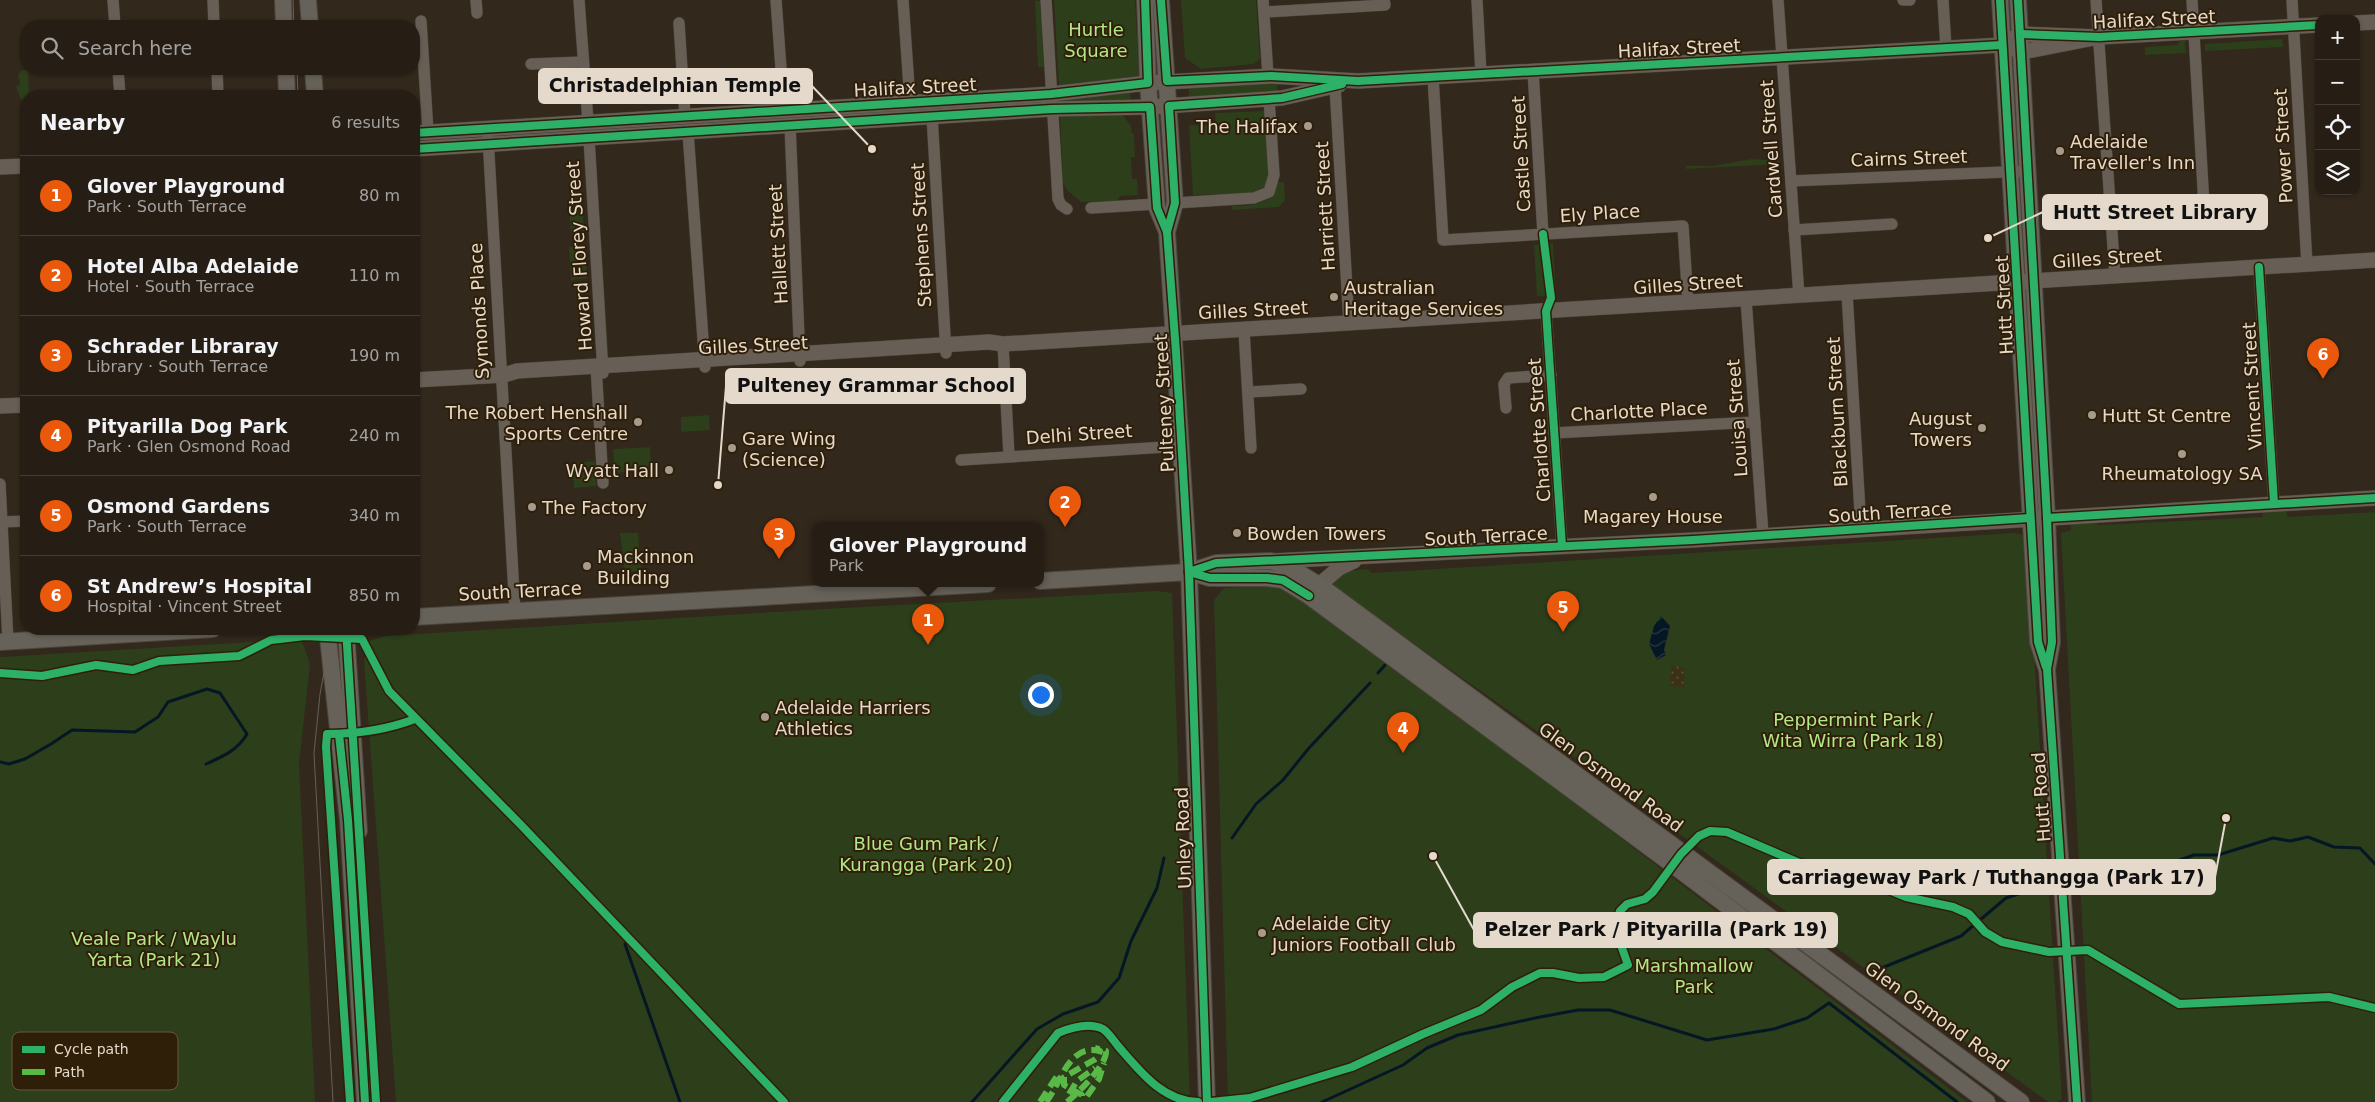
<!DOCTYPE html>
<meta charset="utf-8">
<style>
:root{--surface:#261e14;--page:#322b22;--text:#f1f3f6;--muted:#a4a2a0;--line:#423c34;--accent:#ea580c}
body{margin:0;font-family:"DejaVu Sans",sans-serif;background:var(--page);color:var(--text)}
.controls{position:absolute;right:15px;top:15px;display:grid;overflow:hidden;border-radius:10px;box-shadow:0 1px 4px #0004}
.controls button{width:45px;height:45px;display:grid;place-items:center;padding:0;border:0;border-bottom:1px solid var(--line);background:var(--surface);color:var(--text);font:25px sans-serif}
.you{position:absolute;left:1040px;top:694px;width:18px;height:18px;margin:-12px;border:4px solid #fff;border-radius:50%;background:#1a73e8;box-shadow:0 0 0 8px #1a73e833}
.badge{display:grid;place-items:center;width:32px;height:32px;border-radius:50%;background:var(--accent);color:#fff;font-size:16px;font-weight:700}
.pin{position:absolute;translate:-50% -41px;filter:drop-shadow(0 1px 2px #0008)}
.pin::after{content:'';position:absolute;top:26px;width:18px;height:15px;background:inherit;clip-path:polygon(0 0,100% 0,50% 100%)}
.popup{position:absolute;left:812px;top:522px;width:232px;height:65px;box-sizing:border-box;display:grid;place-content:center;border-radius:10px;background:var(--surface);filter:drop-shadow(0 1px 4px #0005);font-size:16px;white-space:nowrap;color:var(--muted)}
.popup b{font-size:19px;color:var(--text)}
.popup::after{content:'';position:absolute;left:50%;top:100%;margin-left:-10px;border:10px solid transparent;border-top-color:var(--surface)}
.list{margin:0;padding:0;list-style:none}
h2{display:flex;justify-content:space-between;align-items:center;height:65px;margin:0;padding:0 20px;font-size:21px}
h2 small{font-size:16px;font-weight:400;color:var(--muted)}
.list li{display:grid;grid-template-columns:32px 1fr auto;gap:15px;align-items:center;box-sizing:border-box;height:80px;padding:0 20px;border-top:1px solid var(--line)}
.list b{display:block;font-size:19px;white-space:nowrap}
.list p{margin:0;font-size:16px;white-space:nowrap;color:var(--muted)}
.list em{font-size:16px;font-style:normal;color:var(--muted)}
.icon{flex:none;width:28px;height:28px;fill:none;stroke:currentColor;stroke-width:2;stroke-linecap:round;stroke-linejoin:round}
.map{position:relative;flex:none;width:2375px;height:1102px;overflow:hidden}
.search{position:absolute;background:var(--surface);box-shadow:0 1px 4px #0004;left:20px;top:20px;width:400px;height:55px;display:flex;align-items:center;gap:12px;box-sizing:border-box;padding:0 18px;border-radius:20px;color:var(--muted);font-size:19px}
.panel{position:absolute;background:var(--surface);box-shadow:0 1px 4px #0004;left:20px;top:90px;width:400px;height:545px;border-radius:20px}
.map>svg:first-child{display:block}
.green{fill:#2d3e1b}
.sand{fill:url(#sand-dots)}
.water{fill:url(#water-waves)}
.lines{fill:none;stroke-linecap:round;stroke-linejoin:round}
.stream{stroke:#051724;stroke-width:3}
.minor-casing{stroke:#4d453b;stroke-width:12}
.tertiary-casing{stroke:#4d453b;stroke-width:16}
.secondary-casing{stroke:#4d453b;stroke-width:18}
.minor{stroke:#675f56;stroke-width:11}
.tertiary{stroke:#675f56;stroke-width:15}
.secondary{stroke:#66625a;stroke-width:16}
.tram{stroke:#686057;stroke-width:1}
.quiet{stroke:#58b947;stroke-width:6;stroke-dasharray:12 6;stroke-linecap:butt}
.cycleway-casing{stroke:#301f08;stroke-width:11}
.cycleway{stroke:#2db169;stroke-width:8}
.poi-dot{fill:#a69b8d;stroke:#301f08;stroke-width:2}
.labels{text-anchor:middle;dominant-baseline:central;stroke-width:4;stroke-linejoin:round;paint-order:stroke}
.street-label{font-size:18px;fill:#e4d9cb;stroke:#301f08}
.park-label{font-size:18px;fill:#b1e888;stroke:#301f08}
.poi-label{font-size:18px;fill:#e4d9cb;stroke:#301f08;text-anchor:start}
.key{fill:#301f08;stroke:#665742;stroke-width:1}
.key-label{font-size:14px;fill:#e4d9cb}
.leader{fill:none;stroke:#e4d9cb;stroke-width:2}
.callout-dot{fill:#e4d9cb;stroke:#301f08;stroke-width:2}
.callout{fill:#e4d9cb;stroke:#e4d9cb;stroke-width:2}
.callout-label{font-size:19px;text-anchor:middle;font-weight:bold;fill:#111}
</style>
<div class="map">
<svg width="2375" height="1102" viewBox="0 0 2375 1102">
<defs>
<pattern id="sand-dots" width="8" height="8" patternUnits="userSpaceOnUse" patternTransform="scale(1.25)"><rect width="8" height="8" fill="#3b3215"/><path d="M2 2h.1M6 6h.1" fill="none" stroke="#574f36" stroke-width="1.8" stroke-linecap="round"/></pattern>
<pattern id="water-waves" width="16" height="10" patternUnits="userSpaceOnUse" patternTransform="scale(1.25)"><rect width="16" height="10" fill="#051724"/><path d="M0 5q4-4 8 0t8 0" fill="none" stroke="#293842"/></pattern>
</defs>
<rect width="100%" height="100%" fill="#32281b"/>
<g class="green">
<path d="M1054,0H1135L1139,77L1059,86Z"/>
<path d="M1181,0H1256L1260,59L1253,64L1201,69L1185,58Z"/>
<path d="M1035,1H1040L1044,67H1038Z"/>
<path d="M2282,39L2283,47L2205,51V44Z"/>
<path d="M2185,40L2186,53L2145,55V47L2177,45L2180,41Z"/>
<path d="M22,70H28L29,96H26V104L20,97L16,87L20,85L18,75Z"/>
<path d="M1188,82H1277V91L1189,97Z"/>
<path d="M1130,90L1131,106L1058,103V98Z"/>
<path d="M1265,111C1266,127 1277,185 1259,193C1251,197 1234,196 1224,197L1221,194L1193,195L1189,125L1216,126L1215,113Z"/>
<path d="M1121,113L1131,126L1132,134H1134L1135,157H1131L1132,179H1137L1138,195L1120,196L1117,201L1081,202L1066,189L1063,182L1060,114Z"/>
<path d="M1752,159L1779,161L1780,164L1686,169V166H1713Z"/>
<path d="M1278,182H1284L1285,200L1279,207L1232,210V206C1253,205 1271,205 1278,182Z"/>
<path d="M582,202L584,233L571,234L569,204Z"/>
<path d="M1553,243L1556,295L1537,296L1534,245Z"/>
<path d="M585,246L587,278L571,280L569,247Z"/>
<path d="M709,415L710,430L681,432V417Z"/>
<path d="M650,447L651,470L615,473L613,449Z"/>
<path d="M595,461L596,486L574,488L572,463Z"/>
<path d="M2286,507L2287,517L2375,512V1102H2092L2061,533L2071,530V520L2084,519L2099,525L2263,517V509Z"/>
<path d="M620,533H638L641,571L625,572Z"/>
<path d="M2015,533L2021,534L2027,540L2062,1099L2057,1102H2048L1581,762L1331,585L1336,572L1368,569L1372,573Z"/>
<path d="M1274,585L1308,600L1967,1102H1228L1214,600L1224,588Z"/>
<path d="M1157,591L1172,593L1190,1102H396L364,660L369,641L386,636L825,609Z"/>
<path d="M287,640L289,642L298,640L303,644L310,664L299,763L315,1102H0V657Z"/>
</g>
<path class="sand" d="M1671,666L1685,667L1684,687L1670,686Z"/>
<g class="water">
<path d="M1074,488L1075,502L1052,500L1051,490Z"/>
<path d="M1661,616L1670,626L1664,650L1666,655L1657,660L1649,644L1654,626Z"/>
</g>
<g class="lines">
<g class="stream">
<path d="M1378,673L1385,665"/>
<path d="M0,762L9,764L25,759L51,744L72,730L135,732L158,717L168,702L207,689L220,693L247,734C238,750 222,757 206,764"/>
<path d="M1232,838L1256,804L1283,780L1309,748L1370,683"/>
<path d="M2103,893L2136,882L2165,865L2194,855H2218L2273,838L2290,841L2308,837L2334,847L2360,848L2375,864"/>
<path d="M625,944L680,1102"/>
<path d="M1879,969L1961,936L2006,898L2031,890"/>
<path d="M972,1102L1037,1029L1063,1014L1098,1002L1119,978L1131,941L1157,888L1164,858"/>
<path d="M1322,1102L1403,1065L1427,1048L1458,1035L1535,1018L1578,1010H1610L1707,1040L1774,1029L1807,1018L1829,1003L1957,1102"/>
</g>
<defs>
<g id="minor">
<path d="M113,0L115,26"/>
<path d="M213,0L214,26"/>
<path d="M476,0L477,13"/>
<path d="M579,0L588,122"/>
<path d="M776,0L784,110"/>
<path d="M903,0L910,102"/>
<path d="M1046,0L1058,199L1061,205L1067,209"/>
<path d="M1263,0L1268,76"/>
<path d="M1477,0L1481,74"/>
<path d="M1778,0L1799,296"/>
<path d="M1903,0H1910"/>
<path d="M1943,0L1946,48"/>
<path d="M2096,0L2115,276"/>
<path d="M2292,0L2307,265"/>
<path d="M1264,12L1385,5L1384,0"/>
<path d="M421,21L428,132"/>
<path d="M679,23L685,116"/>
<path d="M531,64L583,62"/>
<path d="M118,69L120,96"/>
<path d="M217,69L218,96"/>
<path d="M1533,71L1543,234"/>
<path d="M1433,77L1443,240L1683,226L1688,302"/>
<path d="M1335,86L1349,323"/>
<path d="M932,116L946,353"/>
<path d="M790,125L800,361"/>
<path d="M688,132L705,367"/>
<path d="M488,137L515,611"/>
<path d="M589,138L603,373"/>
<path d="M1791,181L2028,171"/>
<path d="M1175,203L1254,198L1269,192L1274,175L1269,99"/>
<path d="M1091,208L1157,204"/>
<path d="M2112,215L2200,210L2204,205L2192,0"/>
<path d="M1794,230L1892,224"/>
<path d="M2259,267L2274,503"/>
<path d="M1847,293L1861,529"/>
<path d="M1746,299L1763,535"/>
<path d="M1546,311L1562,546"/>
<path d="M1244,330L1251,448"/>
<path d="M1003,344L1009,456"/>
<path d="M596,366L603,483"/>
<path d="M1248,392L1301,389"/>
<path d="M1506,408L1504,384L1508,378L1551,375"/>
<path d="M1554,433L1755,422"/>
<path d="M961,460L1181,446"/>
<path d="M0,484L8,642"/>
<path d="M0,522L26,521"/>
</g>
<g id="tertiary">
<path d="M2356,23L2375,22"/>
<path d="M2010,40L2021,34L2099,37L2319,25"/>
<path d="M414,133L1051,94L1148,83L1271,76L1358,81L2002,45L2022,52L2099,37"/>
<path d="M414,149L1052,109L1150,107L1282,98L1339,85"/>
<path d="M0,167L26,166"/>
<path d="M414,380L504,375L517,371L989,342L1003,344L2375,260"/>
<path d="M0,406L26,405"/>
<path d="M1273,561L1693,540L2375,498"/>
<path d="M1319,585L1339,568L1354,561"/>
</g>
<g id="secondary">
<path d="M283,0L284,26"/>
<path d="M308,0L310,26"/>
<path d="M1145,0L1148,83L1157,208L1167,232L1189,572L1207,1102"/>
<path d="M1161,0L1175,203L1167,232"/>
<path d="M2000,0L2038,642L2046,667"/>
<path d="M2018,0L2047,518L2052,642L2047,669L2077,1102"/>
<path d="M286,69L287,96"/>
<path d="M313,69L315,96"/>
<path d="M1189,572L1210,578H1267L1283,580L1309,596L1673,865L1987,1102"/>
<path d="M1040,581L1189,572L1216,563L1271,561L1291,568L1319,585L2021,1102"/>
<path d="M414,617L988,584"/>
<path d="M327,629L348,820L365,1102"/>
<path d="M346,629L359,831"/>
<path d="M0,642L213,629"/>
</g>
</defs>
<use href="#minor" class="minor-casing"/>
<use href="#tertiary" class="tertiary-casing"/>
<use href="#secondary" class="secondary-casing"/>
<use href="#minor" class="minor"/>
<use href="#tertiary" class="tertiary"/>
<use href="#secondary" class="secondary"/>
<g class="tram">
<path d="M293,0L294,26"/>
<path d="M297,69L298,96"/>
<path d="M332,629L320,694L314,753L333,1102"/>
</g>
<g class="quiet">
<path d="M1069,1094L1077,1081L1095,1068"/>
<path d="M1087,1096L1099,1079L1104,1063"/>
<path d="M1040,1102L1059,1073"/>
<path d="M1046,1102C1061,1084 1068,1043 1100,1051L1098,1057L1094,1060L1064,1077V1085L1082,1095V1102"/>
<path d="M1067,1102C1078,1093 1107,1065 1106,1051L1095,1048"/>
</g>
<defs>
<g id="cycleway">
<path d="M1161,0L1167,81L1271,76L1358,81L2002,45"/>
<path d="M2000,0L2038,642L2046,667"/>
<path d="M2018,0L2047,518L2052,642L2047,669L2077,1102"/>
<path d="M2021,34L2099,37L2319,25"/>
<path d="M414,133L1051,94L1148,83L1145,0"/>
<path d="M414,149L1052,109L1150,107L1157,208L1167,232L1176,352L1189,572L1207,1102"/>
<path d="M1167,232L1175,203L1169,106L1282,98L1342,84"/>
<path d="M1543,234L1551,298L1546,311L1562,546"/>
<path d="M2259,267L2274,503"/>
<path d="M2047,518L2375,498"/>
<path d="M1189,572L1216,563L1693,540L2030,518"/>
<path d="M1189,572L1210,578H1267L1283,580L1309,596"/>
<path d="M346,629L376,1102"/>
<path d="M0,673L42,676L96,665L133,670L159,661L239,656L271,640L305,636L362,639L389,691L521,825L784,1102"/>
<path d="M339,734L348,820L365,1102"/>
<path d="M350,1102L326,747L327,734C358,734 386,730 415,719"/>
<path d="M1003,1102L1058,1033C1070,1028 1089,1022 1103,1029C1108,1032 1114,1041 1118,1046C1140,1071 1162,1101 1198,1102"/>
<path d="M1211,1102L1250,1098L1352,1067L1423,1034L1481,1010L1512,987L1540,973H1553L1579,978L1604,977L1628,965L1616,931V922L1620,911L1627,904L1645,899L1653,892L1681,854L1699,836L1710,831L1727,832L1802,864L1845,872L1906,897L1953,907L1969,914L1985,932L2002,942L2049,952L2088,950L2179,1004L2329,997L2375,1008"/>
</g>
</defs>
<use href="#cycleway" class="cycleway-casing"/>
<use href="#cycleway" class="cycleway"/>
</g>
<g class="poi-dot">
<circle cx="1308" cy="126" r="5"/>
<circle cx="2060" cy="151" r="5"/>
<circle cx="1334" cy="297" r="5"/>
<circle cx="2092" cy="415" r="5"/>
<circle cx="638" cy="422" r="5"/>
<circle cx="1982" cy="428" r="5"/>
<circle cx="732" cy="448" r="5"/>
<circle cx="2182" cy="454" r="5"/>
<circle cx="669" cy="470" r="5"/>
<circle cx="1653" cy="497" r="5"/>
<circle cx="532" cy="507" r="5"/>
<circle cx="1237" cy="533" r="5"/>
<circle cx="587" cy="566" r="5"/>
<circle cx="765" cy="717" r="5"/>
<circle cx="1262" cy="933" r="5"/>
</g>
<g class="labels">
<g class="street-label">
<text transform="translate(2154 19) rotate(-3)">Halifax Street</text>
<text transform="translate(1679 48) rotate(-3)">Halifax Street</text>
<text transform="translate(915 87) rotate(-3)">Halifax Street</text>
<text transform="translate(2283 146) rotate(-93)">Power Street</text>
<text transform="translate(1771 149) rotate(-94)">Cardwell Street</text>
<text transform="translate(1521 154) rotate(-93)">Castle Street</text>
<text transform="translate(1909 158) rotate(-2)">Cairns Street</text>
<text transform="translate(1325 206) rotate(-93)">Harriett Street</text>
<text transform="translate(1600 213) rotate(-4)">Ely Place</text>
<text transform="translate(921 235) rotate(-93)">Stephens Street</text>
<text transform="translate(778 244) rotate(-93)">Hallett Street</text>
<text transform="translate(579 256) rotate(-94)">Howard Florey Street</text>
<text transform="translate(2107 258) rotate(-4)">Gilles Street</text>
<text transform="translate(1688 284) rotate(-4)">Gilles Street</text>
<text transform="translate(2004 305) rotate(-93)">Hutt Street</text>
<text transform="translate(1253 310) rotate(-3)">Gilles Street</text>
<text transform="translate(479 311) rotate(-93)">Symonds Place</text>
<text transform="translate(753 345) rotate(-3)">Gilles Street</text>
<text transform="translate(2252 386) rotate(-93)">Vincent Street</text>
<text transform="translate(1164 403) rotate(-93)">Pulteney Street</text>
<text transform="translate(1639 411) rotate(-3)">Charlotte Place</text>
<text transform="translate(1837 412) rotate(-93)">Blackburn Street</text>
<text transform="translate(1737 418) rotate(-94)">Louisa Street</text>
<text transform="translate(1539 430) rotate(-94)">Charlotte Street</text>
<text transform="translate(1079 434) rotate(-4)">Delhi Street</text>
<text transform="translate(1890 512) rotate(-4)">South Terrace</text>
<text transform="translate(1486 536) rotate(-3)">South Terrace</text>
<text transform="translate(520 591) rotate(-3)">South Terrace</text>
<text transform="translate(1611 777) rotate(36)">Glen Osmond Road</text>
<text transform="translate(2041 797) rotate(-94)">Hutt Road</text>
<text transform="translate(1183 838) rotate(-92)">Unley Road</text>
<text transform="translate(1937 1016) rotate(36)">Glen Osmond Road</text>
</g>
<g class="park-label">
<text x="1096" y="29">Hurtle<tspan x="1096" dy="21">Square</tspan></text>
<text x="1853" y="719">Peppermint Park /<tspan x="1853" dy="21">Wita Wirra (Park 18)</tspan></text>
<text x="926" y="843">Blue Gum Park /<tspan x="926" dy="21">Kurangga (Park 20)</tspan></text>
<text x="154" y="938">Veale Park / Waylu<tspan x="154" dy="21">Yarta (Park 21)</tspan></text>
<text x="1694" y="965">Marshmallow<tspan x="1694" dy="21">Park</tspan></text>
</g>
<g class="poi-label">
<text x="1298" y="126" text-anchor="end">The Halifax</text>
<text x="2070" y="141">Adelaide<tspan x="2070" dy="21">Traveller's Inn</tspan></text>
<text x="1344" y="287">Australian<tspan x="1344" dy="21">Heritage Services</tspan></text>
<text x="628" y="412" text-anchor="end">The Robert Henshall<tspan x="628" dy="21">Sports Centre</tspan></text>
<text x="2102" y="415">Hutt St Centre</text>
<text x="1972" y="418" text-anchor="end">August<tspan x="1972" dy="21">Towers</tspan></text>
<text x="742" y="438">Gare Wing<tspan x="742" dy="21">(Science)</tspan></text>
<text x="659" y="470" text-anchor="end">Wyatt Hall</text>
<text x="2182" y="473" text-anchor="middle">Rheumatology SA</text>
<text x="542" y="507">The Factory</text>
<text x="1653" y="516" text-anchor="middle">Magarey House</text>
<text x="1247" y="533">Bowden Towers</text>
<text x="597" y="556">Mackinnon<tspan x="597" dy="21">Building</tspan></text>
<text x="775" y="707">Adelaide Harriers<tspan x="775" dy="21">Athletics</tspan></text>
<text x="1272" y="923">Adelaide City<tspan x="1272" dy="21">Juniors Football Club</tspan></text>
</g>
</g>
<rect x="12" y="1032" width="166" height="58" rx="8" class="key"/>
<rect x="22" y="1046" width="23" height="7" fill="#2db169"/>
<rect x="22" y="1069" width="23" height="6" fill="#58b947"/>
<g class="key-label">
<text x="54" y="1054">Cycle path</text>
<text x="54" y="1077">Path</text>
</g>
<path class="leader" d="M872 149L812 86M1988 238L2043 212M718 485L726 386M2226 818L2215 877M1433 856L1474 930"/>
<g class="callout-dot">
<circle cx="872" cy="149" r="5"/>
<circle cx="1988" cy="238" r="5"/>
<circle cx="718" cy="485" r="5"/>
<circle cx="2226" cy="818" r="5"/>
<circle cx="1433" cy="856" r="5"/>
</g>
<g class="callout">
<rect x="539" y="69" width="273" height="34" rx="5"/>
<rect x="2043" y="195" width="224" height="34" rx="5"/>
<rect x="726" y="369" width="299" height="34" rx="5"/>
<rect x="1768" y="860" width="447" height="34" rx="5"/>
<rect x="1474" y="913" width="363" height="34" rx="5"/>
</g>
<g class="callout-label">
<text x="675" y="92">Christadelphian Temple</text>
<text x="2155" y="219">Hutt Street Library</text>
<text x="876" y="392">Pulteney Grammar School</text>
<text x="1991" y="884">Carriageway Park / Tuthangga (Park 17)</text>
<text x="1656" y="936">Pelzer Park / Pityarilla (Park 19)</text>
</g>
</svg>
<div class="controls">
<button>+</button>
<button>−</button>
<button><svg class="icon" aria-label="locate" viewBox="0 0 24 24"><circle cx="12" cy="12" r="6"/><path d="M12 2v4M12 18v4M2 12h4M18 12h4"/></svg></button>
<button><svg class="icon" aria-label="layers" viewBox="0 0 24 24"><path d="M12 4l9 5-9 5-9-5zM3 14l9 5 9-5"/></svg></button>
</div>
<div class="you"></div>
<div class="pin badge" style="left:928px;top:645px">1</div>
<div class="popup"><b>Glover Playground</b>Park</div>
<div class="pin badge" style="left:1065px;top:527px">2</div>
<div class="pin badge" style="left:779px;top:559px">3</div>
<div class="pin badge" style="left:1403px;top:753px">4</div>
<div class="pin badge" style="left:1563px;top:632px">5</div>
<div class="pin badge" style="left:2323px;top:379px">6</div>
<div class="search"><svg class="icon" aria-label="search" viewBox="0 0 24 24"><circle cx="10" cy="10" r="6"/><path d="M15 15l6 6"/></svg>Search here</div>
<section class="panel">
<h2>Nearby<small>6 results</small></h2>
<ul class="list">
<li><span class="badge">1</span><div><b>Glover Playground</b><p>Park · South Terrace</p></div><em>80 m</em></li>
<li><span class="badge">2</span><div><b>Hotel Alba Adelaide</b><p>Hotel · South Terrace</p></div><em>110 m</em></li>
<li><span class="badge">3</span><div><b>Schrader Libraray</b><p>Library · South Terrace</p></div><em>190 m</em></li>
<li><span class="badge">4</span><div><b>Pityarilla Dog Park</b><p>Park · Glen Osmond Road</p></div><em>240 m</em></li>
<li><span class="badge">5</span><div><b>Osmond Gardens</b><p>Park · South Terrace</p></div><em>340 m</em></li>
<li><span class="badge">6</span><div><b>St Andrew’s Hospital</b><p>Hospital · Vincent Street</p></div><em>850 m</em></li>
</ul>
</section>
</div>
